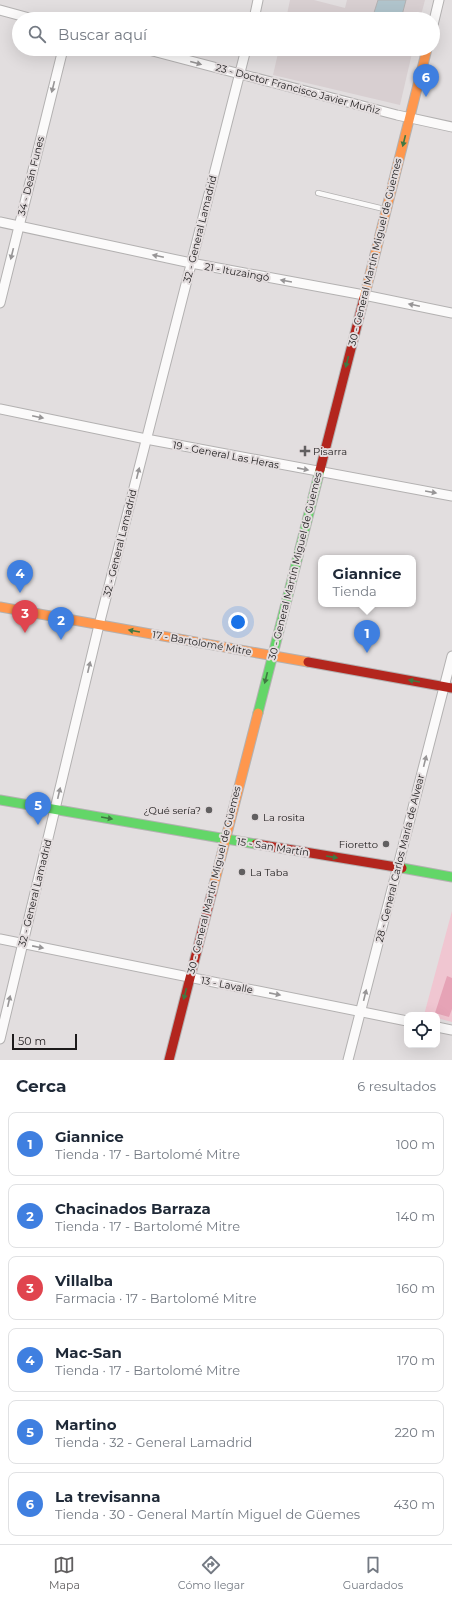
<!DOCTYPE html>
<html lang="es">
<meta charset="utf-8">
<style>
:root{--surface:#fff;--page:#f2f2f3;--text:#1f2937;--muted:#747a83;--line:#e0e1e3;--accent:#615f60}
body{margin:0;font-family:Montserrat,sans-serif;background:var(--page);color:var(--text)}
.controls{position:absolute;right:12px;bottom:12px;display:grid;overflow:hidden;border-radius:8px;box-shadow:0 4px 16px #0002}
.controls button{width:36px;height:36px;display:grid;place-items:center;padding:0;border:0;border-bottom:1px solid var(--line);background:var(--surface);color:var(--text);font:20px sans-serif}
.scale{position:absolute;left:12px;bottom:10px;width:65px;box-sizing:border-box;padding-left:4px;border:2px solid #1c1a1b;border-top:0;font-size:11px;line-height:14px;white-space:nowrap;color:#1c1a1b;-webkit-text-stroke:3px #e3ddde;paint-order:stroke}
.you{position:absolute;left:238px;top:622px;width:14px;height:14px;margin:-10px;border:3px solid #fff;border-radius:50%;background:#1a73e8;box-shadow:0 0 0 6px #1a73e833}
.badge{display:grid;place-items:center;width:26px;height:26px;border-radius:50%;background:var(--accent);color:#fff;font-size:13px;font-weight:700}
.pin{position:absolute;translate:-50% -33px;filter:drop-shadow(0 1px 2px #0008)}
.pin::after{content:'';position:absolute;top:21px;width:14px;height:12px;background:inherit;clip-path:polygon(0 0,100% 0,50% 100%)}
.popup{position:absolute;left:318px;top:555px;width:98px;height:52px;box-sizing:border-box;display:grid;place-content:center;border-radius:8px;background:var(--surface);filter:drop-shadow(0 1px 3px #0005);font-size:13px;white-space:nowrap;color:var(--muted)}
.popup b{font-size:15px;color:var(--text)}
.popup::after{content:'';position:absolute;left:50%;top:100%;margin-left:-8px;border:8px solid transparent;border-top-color:var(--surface)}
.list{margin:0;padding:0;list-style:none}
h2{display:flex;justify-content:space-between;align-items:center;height:52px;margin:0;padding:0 16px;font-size:17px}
h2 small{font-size:13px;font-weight:400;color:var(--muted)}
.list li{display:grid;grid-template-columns:26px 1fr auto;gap:12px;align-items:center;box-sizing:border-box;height:64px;margin:0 8px 8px;padding:0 8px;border:1px solid var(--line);border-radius:8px}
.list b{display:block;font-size:15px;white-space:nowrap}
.list p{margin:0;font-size:13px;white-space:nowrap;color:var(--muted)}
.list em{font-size:13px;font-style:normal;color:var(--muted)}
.icon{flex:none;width:22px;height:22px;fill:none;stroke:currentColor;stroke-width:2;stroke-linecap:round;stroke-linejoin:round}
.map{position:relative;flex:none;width:452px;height:1060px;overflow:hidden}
.search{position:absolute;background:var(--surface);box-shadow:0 4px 16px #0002;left:12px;right:12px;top:12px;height:44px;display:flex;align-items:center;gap:10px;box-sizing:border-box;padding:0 14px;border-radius:22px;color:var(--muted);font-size:15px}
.sheet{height:484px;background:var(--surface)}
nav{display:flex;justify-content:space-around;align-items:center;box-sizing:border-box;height:56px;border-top:1px solid var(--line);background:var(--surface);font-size:11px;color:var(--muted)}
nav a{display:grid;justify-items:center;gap:2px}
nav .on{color:var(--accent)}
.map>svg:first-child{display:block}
.built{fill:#d8cfd1}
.green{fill:#f0c6d1}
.water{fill:#e6a3b6}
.building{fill:#b0c4cc;stroke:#b2b1b2}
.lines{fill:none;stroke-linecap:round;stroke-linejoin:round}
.lane-casing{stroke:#b3b1b1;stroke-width:6}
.street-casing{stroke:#b3b1b1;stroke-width:11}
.fast-casing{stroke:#b3b1b1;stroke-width:11}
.slow-casing{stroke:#b3b1b1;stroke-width:11}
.jam-casing{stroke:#b3b1b1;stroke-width:11}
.lane{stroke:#fbfafa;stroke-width:4.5}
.street{stroke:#fbfafa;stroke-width:9}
.fast{stroke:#63d668;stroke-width:9}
.slow{stroke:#ff974d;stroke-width:9}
.jam{stroke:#b3261e;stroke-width:9}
.oneway{fill:#979596}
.oneway2{fill:#407842}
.poi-dot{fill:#615f60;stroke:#e3ddde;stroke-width:1.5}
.labels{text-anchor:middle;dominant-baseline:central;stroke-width:4;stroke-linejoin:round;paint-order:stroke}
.street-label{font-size:10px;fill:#1c1a1b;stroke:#e3ddde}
.poi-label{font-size:10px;fill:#1c1a1b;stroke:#e3ddde;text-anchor:start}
</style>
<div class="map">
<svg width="452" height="1060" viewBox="0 0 452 1060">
<rect width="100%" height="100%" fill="#e2dedf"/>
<g class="built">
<path d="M290,0H314L345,8L347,0H425L420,19H286Z"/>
<path d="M279,49H413L400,105L273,75Z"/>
</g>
<path class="green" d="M452,911V1022L437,1018V1015H424Z"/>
<path class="water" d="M447,976L452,978V1009L449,1017L435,1013Z"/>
<path class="building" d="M378,0H406L401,19H372Z"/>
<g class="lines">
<defs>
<path id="lane" d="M318,193L384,209"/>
<g id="street">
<path d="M0,10L33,19"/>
<path d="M254,19L258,0"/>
<path d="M433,25L439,0"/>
<path d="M145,49L397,115L452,127"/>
<path d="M0,222L191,263L364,295L452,313"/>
<path d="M0,303L63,49"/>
<path d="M0,409L146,439L452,496"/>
<path d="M0,939L407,1021"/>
<path d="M437,1027L452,1030"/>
<path d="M0,1039L99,625L246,49"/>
<path d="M348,1060L452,656"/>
</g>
<g id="fast">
<path d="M258,713L320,470"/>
<path d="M0,800L256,844"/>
<path d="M402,868L452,877"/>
</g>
<g id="slow">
<path d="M364,298L427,49"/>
<path d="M0,607L308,662"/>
<path d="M212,892L258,713"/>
</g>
<g id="jam">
<path d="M320,470L364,298"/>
<path d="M308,662L452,688"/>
<path d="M256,844L402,868"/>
<path d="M169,1060L212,892"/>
</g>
</defs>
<use href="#lane" class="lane-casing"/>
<use href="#street" class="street-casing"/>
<use href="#fast" class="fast-casing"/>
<use href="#slow" class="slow-casing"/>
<use href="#jam" class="jam-casing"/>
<use href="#lane" class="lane"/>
<use href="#street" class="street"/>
<use href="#fast" class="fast"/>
<use href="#slow" class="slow"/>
<use href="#jam" class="jam"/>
</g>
<defs><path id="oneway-solid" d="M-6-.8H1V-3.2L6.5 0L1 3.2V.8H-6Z"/></defs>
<g class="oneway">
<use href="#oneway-solid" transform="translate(196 63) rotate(15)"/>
<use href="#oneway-solid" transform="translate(53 87) rotate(104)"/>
<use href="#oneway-solid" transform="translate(12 254) rotate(104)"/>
<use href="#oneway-solid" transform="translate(158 256) rotate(-168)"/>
<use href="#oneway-solid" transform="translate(286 281) rotate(-170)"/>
<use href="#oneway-solid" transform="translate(414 305) rotate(-168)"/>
<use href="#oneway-solid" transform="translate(38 417) rotate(12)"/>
<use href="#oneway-solid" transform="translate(303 469) rotate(11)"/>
<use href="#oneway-solid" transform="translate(138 473) rotate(-76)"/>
<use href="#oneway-solid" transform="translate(431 492) rotate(10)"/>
<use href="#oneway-solid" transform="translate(89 667) rotate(-77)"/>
<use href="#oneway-solid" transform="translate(425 761) rotate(-76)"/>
<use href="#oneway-solid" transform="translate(59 793) rotate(-77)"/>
<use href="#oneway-solid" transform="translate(38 947) rotate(11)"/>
<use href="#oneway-solid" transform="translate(275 994) rotate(11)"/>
<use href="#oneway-solid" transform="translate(365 995) rotate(-76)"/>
<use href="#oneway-solid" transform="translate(9 1001) rotate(-77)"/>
</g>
<g class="oneway2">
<use href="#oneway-solid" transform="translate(404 141) rotate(104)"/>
<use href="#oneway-solid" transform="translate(347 362) rotate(104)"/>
<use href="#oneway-solid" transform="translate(134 631) rotate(-170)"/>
<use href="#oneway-solid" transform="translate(266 678) rotate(104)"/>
<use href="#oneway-solid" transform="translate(414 681) rotate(-170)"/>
<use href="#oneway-solid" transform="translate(107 818) rotate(10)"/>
<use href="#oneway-solid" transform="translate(332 857) rotate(9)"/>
<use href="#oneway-solid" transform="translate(185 994) rotate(104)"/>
</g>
<g class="poi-dot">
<path d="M303 445h4v4h4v4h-4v4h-4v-4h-4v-4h4z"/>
<circle cx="209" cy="810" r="4"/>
<circle cx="255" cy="817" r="4"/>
<circle cx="386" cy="844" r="4"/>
<circle cx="242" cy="872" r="4"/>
</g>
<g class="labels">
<g class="street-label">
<text transform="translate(298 89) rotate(15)">23 - Doctor Francisco Javier Muñiz</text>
<text transform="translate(31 176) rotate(-76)">34 - Deán Funes</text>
<text transform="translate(200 229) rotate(-76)">32 - General Lamadrid</text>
<text transform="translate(375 252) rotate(-76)">30 - General Martín Miguel de Güemes</text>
<text transform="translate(237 272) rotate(10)">21 - Ituzaingó</text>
<text transform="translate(226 455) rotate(11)">19 - General Las Heras</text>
<text transform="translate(120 543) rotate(-76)">32 - General Lamadrid</text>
<text transform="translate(295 566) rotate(-76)">30 - General Martín Miguel de Güemes</text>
<text transform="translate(202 643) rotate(10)">17 - Bartolomé Mitre</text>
<text transform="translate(273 847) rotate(9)">15 - San Martín</text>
<text transform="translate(400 858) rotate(-76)">28 - General Carlos María de Alvear</text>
<text transform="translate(214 880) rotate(-76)">30 - General Martín Miguel de Güemes</text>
<text transform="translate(35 893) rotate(-76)">32 - General Lamadrid</text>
<text transform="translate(227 985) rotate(11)">13 - Lavalle</text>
</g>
<g class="poi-label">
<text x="313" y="451">Pisarra</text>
<text x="201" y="810" text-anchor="end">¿Qué sería?</text>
<text x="263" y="817">La rosita</text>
<text x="378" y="844" text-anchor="end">Fioretto</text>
<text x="250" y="872">La Taba</text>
</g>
</g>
</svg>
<div class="controls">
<button><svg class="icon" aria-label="locate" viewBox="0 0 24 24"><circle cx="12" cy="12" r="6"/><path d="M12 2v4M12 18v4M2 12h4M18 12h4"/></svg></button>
</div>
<div class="scale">50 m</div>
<div class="you"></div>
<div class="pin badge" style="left:367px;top:653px;background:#3f7fe0">1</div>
<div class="popup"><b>Giannice</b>Tienda</div>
<div class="pin badge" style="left:61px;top:640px;background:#3f7fe0">2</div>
<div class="pin badge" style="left:25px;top:633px;background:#e0444e">3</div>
<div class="pin badge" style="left:20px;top:593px;background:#3f7fe0">4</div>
<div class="pin badge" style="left:38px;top:825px;background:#3f7fe0">5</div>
<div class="pin badge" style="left:426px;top:97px;background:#3f7fe0">6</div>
<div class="search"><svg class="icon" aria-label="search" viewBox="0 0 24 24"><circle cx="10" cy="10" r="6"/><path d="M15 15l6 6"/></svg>Buscar aquí</div>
</div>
<section class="sheet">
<h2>Cerca<small>6 resultados</small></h2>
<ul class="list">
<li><span class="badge" style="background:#3f7fe0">1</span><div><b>Giannice</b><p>Tienda · 17 - Bartolomé Mitre</p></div><em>100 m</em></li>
<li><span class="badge" style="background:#3f7fe0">2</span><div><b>Chacinados Barraza</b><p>Tienda · 17 - Bartolomé Mitre</p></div><em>140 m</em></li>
<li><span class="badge" style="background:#e0444e">3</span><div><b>Villalba</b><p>Farmacia · 17 - Bartolomé Mitre</p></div><em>160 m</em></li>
<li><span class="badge" style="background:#3f7fe0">4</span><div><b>Mac-San</b><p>Tienda · 17 - Bartolomé Mitre</p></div><em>170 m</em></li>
<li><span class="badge" style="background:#3f7fe0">5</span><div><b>Martino</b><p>Tienda · 32 - General Lamadrid</p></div><em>220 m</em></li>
<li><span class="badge" style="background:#3f7fe0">6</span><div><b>La trevisanna</b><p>Tienda · 30 - General Martín Miguel de Güemes</p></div><em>430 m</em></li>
</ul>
</section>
<nav>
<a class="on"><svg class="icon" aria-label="map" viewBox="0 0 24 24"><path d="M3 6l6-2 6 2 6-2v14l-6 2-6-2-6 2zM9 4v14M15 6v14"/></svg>Mapa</a>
<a><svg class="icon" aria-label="directions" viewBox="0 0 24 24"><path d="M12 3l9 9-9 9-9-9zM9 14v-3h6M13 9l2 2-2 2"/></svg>Cómo llegar</a>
<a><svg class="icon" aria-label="saved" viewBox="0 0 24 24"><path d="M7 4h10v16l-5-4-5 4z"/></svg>Guardados</a>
</nav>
